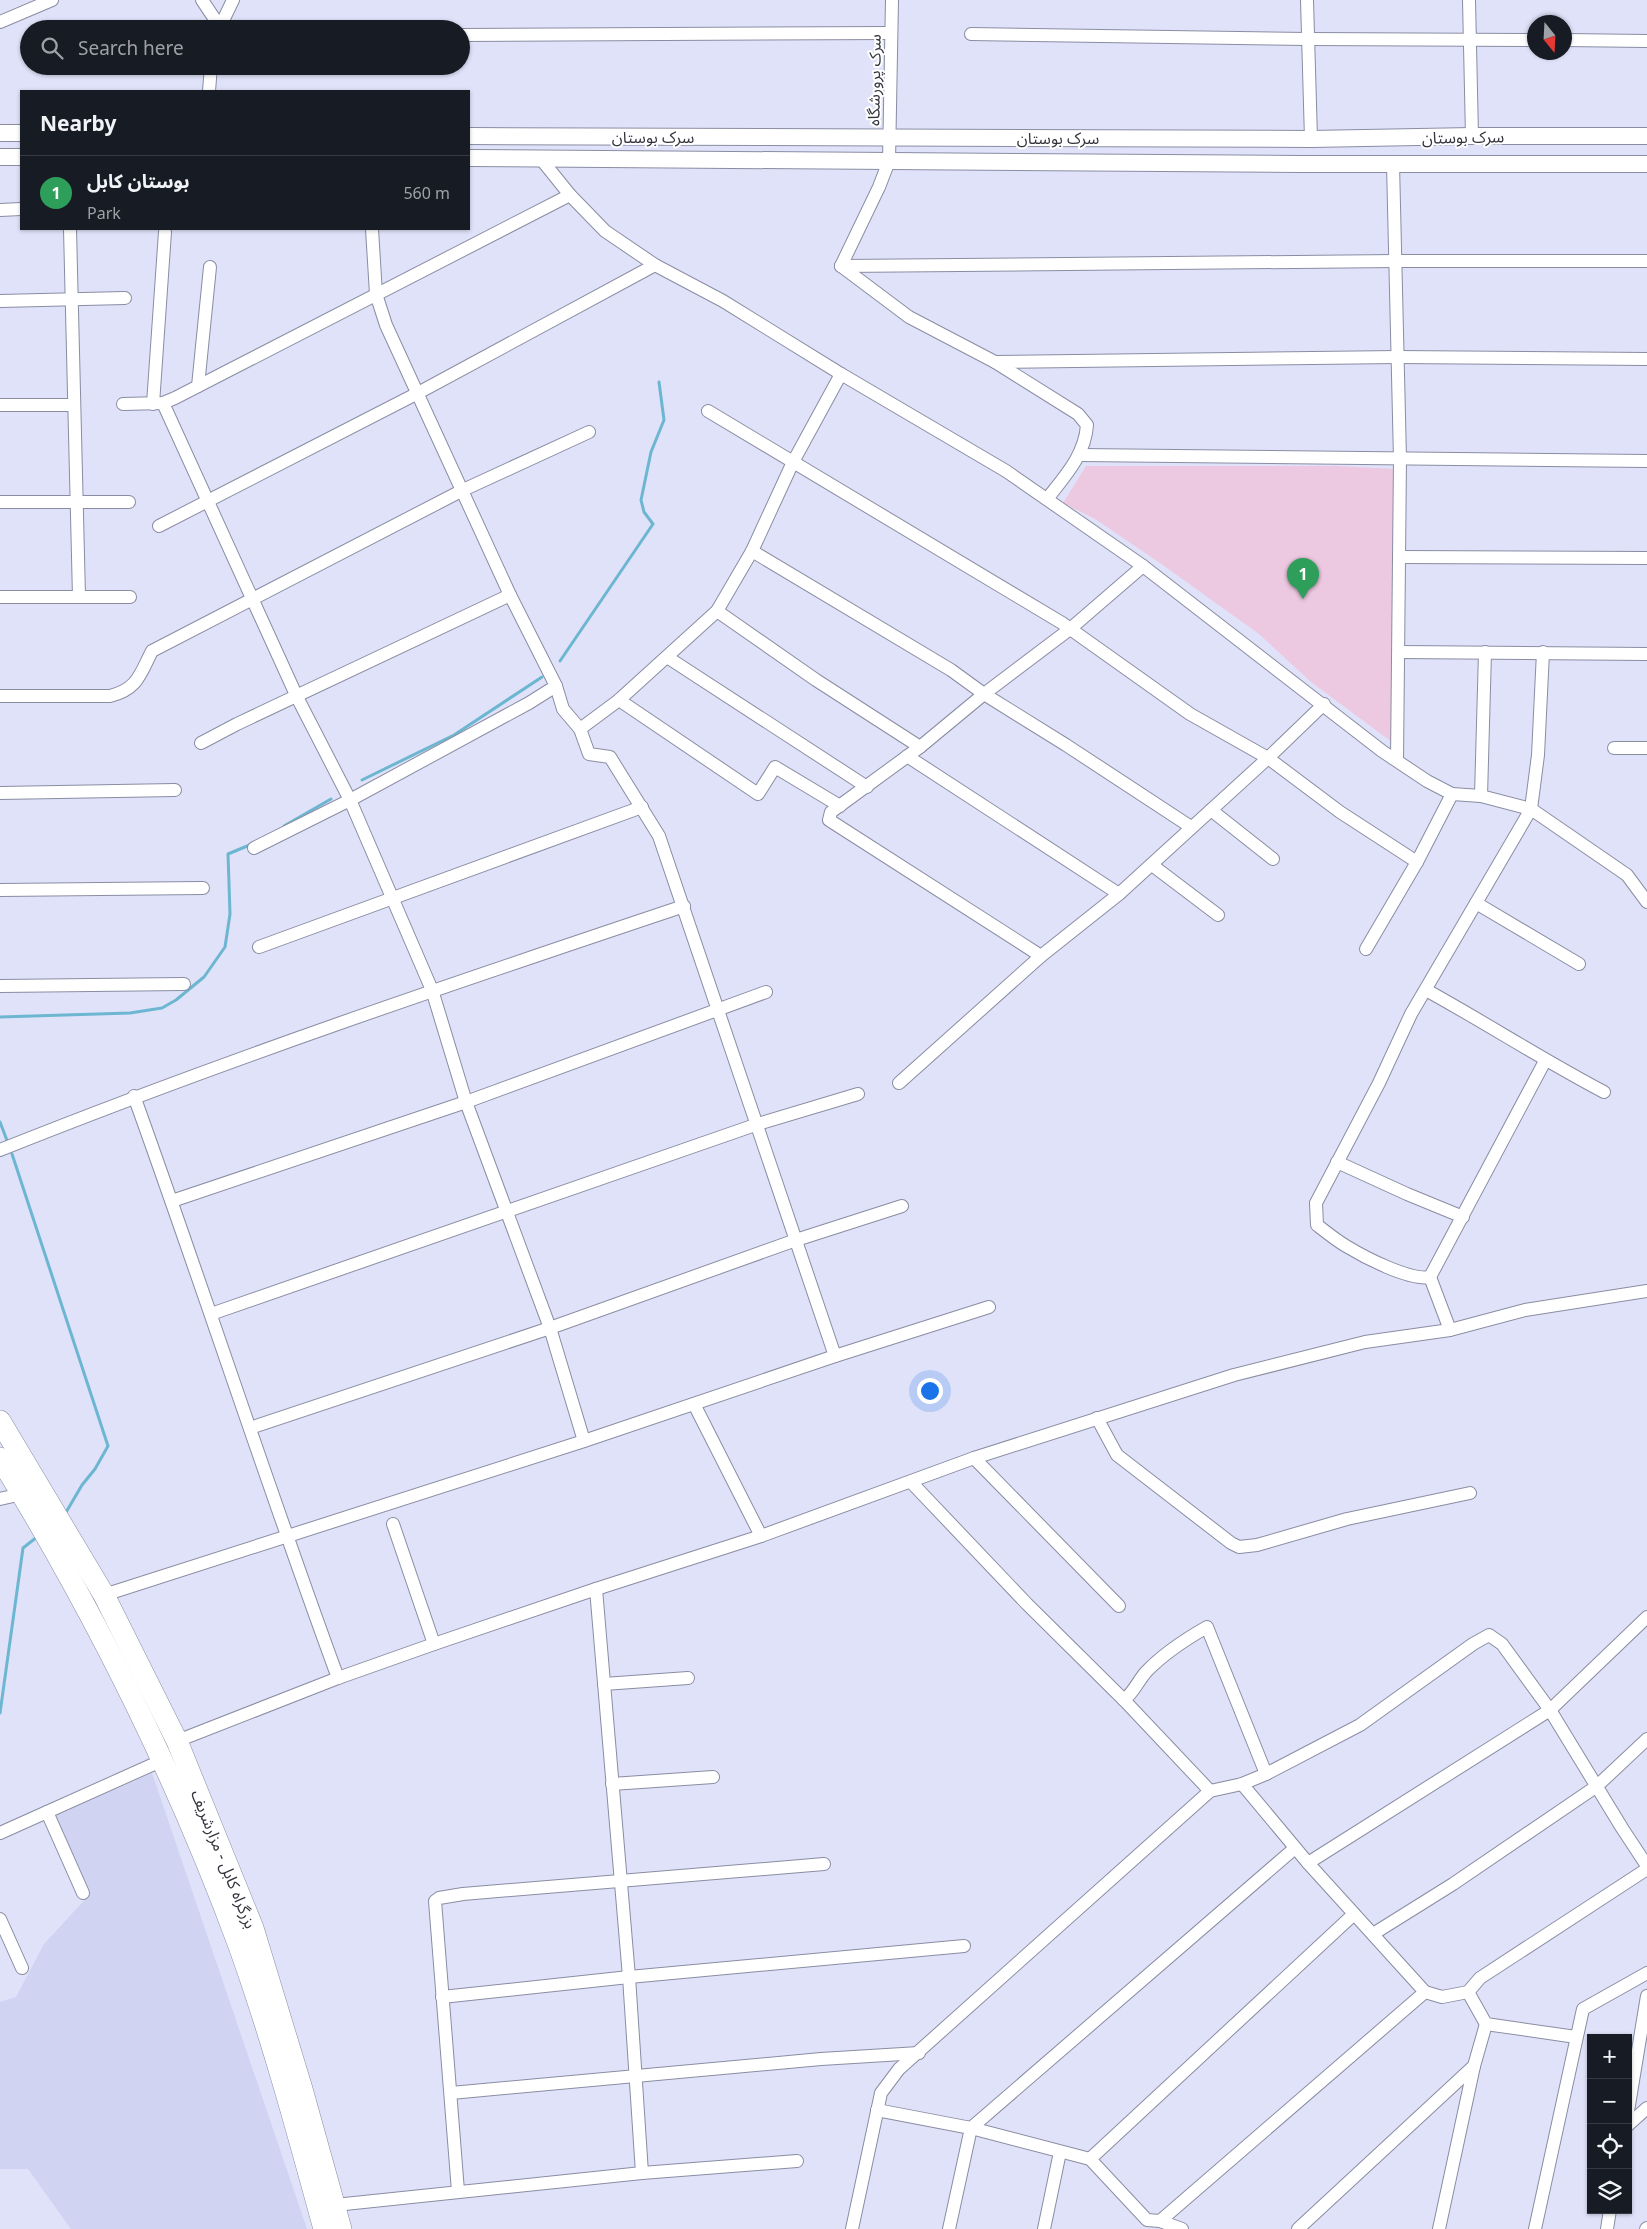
<!DOCTYPE html>
<meta charset="utf-8">
<style>
:root{--surface:#171b24;--page:#242831;--text:#f1f3f6;--muted:#9ea1a6;--line:#363941;--accent:#7c3aed}
body{margin:0;font-family:"Noto Sans","Noto Sans Arabic",sans-serif;background:var(--page);color:var(--text)}
.controls{position:absolute;right:15px;bottom:15px;display:grid;overflow:hidden;border-radius:0px;box-shadow:0 1px 4px #0004}
.controls button{width:45px;height:45px;display:grid;place-items:center;padding:0;border:0;border-bottom:1px solid var(--line);background:var(--surface);color:var(--text);font:25px sans-serif}
.compass{position:absolute;left:1527px;top:15px;width:45px;height:45px;border-radius:50%;background:var(--surface);box-shadow:0 1px 4px #0004;rotate:162deg}
.you{position:absolute;left:929px;top:1390px;width:18px;height:18px;margin:-12px;border:4px solid #fff;border-radius:50%;background:#1a73e8;box-shadow:0 0 0 8px #1a73e833}
.badge{display:grid;place-items:center;width:32px;height:32px;border-radius:50%;background:var(--accent);color:#fff;font-size:16px;font-weight:700}
.pin{position:absolute;translate:-50% -41px;filter:drop-shadow(0 1px 2px #0008)}
.pin::after{content:'';position:absolute;top:26px;width:18px;height:15px;background:inherit;clip-path:polygon(0 0,100% 0,50% 100%)}
.list{margin:0;padding:0;list-style:none}
h2{display:flex;justify-content:space-between;align-items:center;height:65px;margin:0;padding:0 20px;font-size:21px}
h2 small{font-size:16px;font-weight:400;color:var(--muted)}
.list li{display:grid;grid-template-columns:32px 1fr auto;gap:15px;align-items:center;box-sizing:border-box;height:75px;padding:0 20px;border-top:1px solid var(--line)}
.list b{display:block;font-size:19px;white-space:nowrap}
.list p{margin:0;font-size:16px;white-space:nowrap;color:var(--muted)}
.list em{font-size:16px;font-style:normal;color:var(--muted)}
.icon{flex:none;width:28px;height:28px;fill:none;stroke:currentColor;stroke-width:2;stroke-linecap:round;stroke-linejoin:round}
.map{position:relative;flex:none;width:1647px;height:2229px;overflow:hidden}
.search{position:absolute;background:var(--surface);box-shadow:0 1px 4px #0004;left:20px;top:20px;width:450px;height:55px;display:flex;align-items:center;gap:12px;box-sizing:border-box;padding:0 18px;border-radius:28px;color:var(--muted);font-size:19px}
.panel{position:absolute;background:var(--surface);box-shadow:0 1px 4px #0004;left:20px;top:90px;width:450px;height:140px;border-radius:0px}
.map>svg:first-child{display:block}
.built{fill:#d0d3f1}
.green{fill:#edc9e1}
.lines{fill:none;stroke-linecap:round;stroke-linejoin:round}
.stream{stroke:#6db6d1;stroke-width:3}
.street-casing{stroke:#8a8da2;stroke-width:14}
.secondary-casing{stroke:#8a8da2;stroke-width:18}
.highway-casing{stroke:#8a8da2;stroke-width:22}
.street{stroke:#fff;stroke-width:12}
.secondary{stroke:#fff;stroke-width:16}
.highway{stroke:#fff;stroke-width:21}
.labels{text-anchor:middle;dominant-baseline:central;stroke-width:4;stroke-linejoin:round;paint-order:stroke}
.street-label{font-size:16px;fill:#33343d;stroke:#fff}
</style>
<div class="map">
<svg width="1647" height="2229" viewBox="0 0 1647 2229">
<rect width="100%" height="100%" fill="#dfe2f9"/>
<path class="built" d="M152,1773L307,2229H71L28,2169H0V2002L16,1997L44,1944L90,1894L50,1818Z"/>
<path class="green" d="M1086,466H1336L1396,469V745L1311,682L1259,634L1160,563L1095,519L1063,503Z"/>
<g class="lines">
<g class="stream">
<path d="M560,661L653,524L644,512L641,500L651,452L664,420L659,382"/>
<path d="M362,780L454,735L542,677"/>
<path d="M284,826L331,799"/>
<path d="M0,1017L130,1013L162,1008L176,1000L204,977L225,947L230,914L228,854L252,844"/>
<path d="M0,1122L8,1143"/>
<path d="M12,1154L108,1446L95,1469L82,1485L65,1514"/>
<path d="M0,1713L23,1548L37,1537"/>
</g>
<defs>
<g id="street">
<path d="M202,0L220,27"/>
<path d="M1307,0L1311,139"/>
<path d="M1469,0L1472,136"/>
<path d="M0,22L52,0"/>
<path d="M219,29L233,0"/>
<path d="M971,34L1307,39L1534,40"/>
<path d="M461,35L891,33"/>
<path d="M1564,40L1647,41"/>
<path d="M209,91L211,66"/>
<path d="M541,159L570,195L605,231L655,265L723,301L841,374L1006,471L1143,566L1382,751L1427,781L1452,794L1481,796L1531,809L1627,875L1647,902"/>
<path d="M1393,164L1400,459L1397,760"/>
<path d="M0,210L21,209"/>
<path d="M70,229L79,597"/>
<path d="M372,229L376,294L386,325L510,595L556,686L563,709L580,729L589,754L610,757L659,836L835,1356"/>
<path d="M841,266L1396,261H1647"/>
<path d="M841,266L909,317L995,362L1078,414L1087,425C1085,455 1065,476 1047,499"/>
<path d="M841,266L879,187L889,161L892,0"/>
<path d="M0,301L125,298"/>
<path d="M995,362L1398,357L1647,359"/>
<path d="M198,386L210,267"/>
<path d="M163,403L297,697L350,800L432,990L466,1102L550,1328L584,1441"/>
<path d="M123,404L163,403L175,398L570,195"/>
<path d="M153,404L165,232"/>
<path d="M0,405H74"/>
<path d="M708,411L1062,623L1190,714L1268,758L1340,812L1417,862"/>
<path d="M1080,455L1647,461"/>
<path d="M0,502H129"/>
<path d="M159,526L418,393L655,265"/>
<path d="M752,551L951,670L984,694L1066,745L1191,827"/>
<path d="M1399,557L1647,558"/>
<path d="M0,597H130"/>
<path d="M717,611L816,680L920,747"/>
<path d="M1399,652L1647,654"/>
<path d="M667,657L867,787"/>
<path d="M0,696H110C138,689 140,674 152,651L463,490L589,432"/>
<path d="M619,700L758,794L775,767L840,806"/>
<path d="M580,729L619,700L717,611L752,551L793,462L841,374"/>
<path d="M201,743L237,724L510,595"/>
<path d="M1614,748H1647"/>
<path d="M907,756L1119,894"/>
<path d="M0,793L175,790"/>
<path d="M1481,796L1485,652"/>
<path d="M1211,810L1273,859"/>
<path d="M254,848L350,800L529,703L556,686"/>
<path d="M1152,865L1218,915"/>
<path d="M0,890L203,888"/>
<path d="M1476,903L1579,964"/>
<path d="M259,947L642,807"/>
<path d="M1366,949L1417,862L1452,794"/>
<path d="M1041,956L829,820L831,812L920,747L984,694L1070,629L1143,566"/>
<path d="M0,986L184,984"/>
<path d="M1426,990C1486,1023 1543,1060 1604,1092"/>
<path d="M899,1083L1041,956L1119,894L1268,758L1324,704"/>
<path d="M134,1096C204,1290 267,1485 338,1678"/>
<path d="M0,1150C225,1060 454,983 684,906"/>
<path d="M1337,1162L1407,1194L1463,1217"/>
<path d="M172,1201L466,1102L766,992"/>
<path d="M1430,1277L1545,1061"/>
<path d="M211,1314L758,1124L858,1094"/>
<path d="M1450,1330L1430,1277C1410,1281 1364,1257 1346,1246C1336,1240 1326,1232 1317,1225L1316,1203L1379,1083L1411,1014L1531,809L1538,755L1543,652"/>
<path d="M694,1404L761,1536"/>
<path d="M1097,1418L1117,1455L1231,1543L1239,1547L1257,1545L1347,1519L1470,1493"/>
<path d="M250,1428L550,1328L796,1240L902,1206"/>
<path d="M974,1458L1119,1606"/>
<path d="M911,1482L1027,1604L1124,1700L1210,1791"/>
<path d="M0,1499L22,1494"/>
<path d="M393,1524L434,1644"/>
<path d="M596,1589L629,1977L642,2173"/>
<path d="M104,1595L584,1441L835,1356L989,1307"/>
<path d="M604,1684L688,1678"/>
<path d="M1124,1700C1134,1692 1138,1681 1146,1672C1163,1654 1186,1639 1207,1627L1266,1774"/>
<path d="M177,1741L338,1678L434,1644L596,1589L761,1536L974,1458L1234,1375L1365,1342L1450,1330L1525,1310L1647,1291"/>
<path d="M612,1784L713,1777"/>
<path d="M1242,1784L1308,1863L1425,1992L1442,1997L1468,1992L1480,1978L1647,1869"/>
<path d="M47,1812L83,1893"/>
<path d="M0,1833L163,1760"/>
<path d="M1308,1863L1550,1710L1647,1617"/>
<path d="M0,1919L22,1968"/>
<path d="M1373,1934L1453,1884L1597,1786L1647,1739"/>
<path d="M1468,1992L1486,2024L1576,2037"/>
<path d="M442,1997L629,1977L964,1946"/>
<path d="M451,2093L821,2059L919,2053"/>
<path d="M877,2110L971,2128L1090,2159L1147,2220L1160,2221L1182,2229"/>
<path d="M1628,2111L1647,1996"/>
<path d="M1628,2125L1647,2108"/>
<path d="M1090,2159L1354,1914"/>
<path d="M458,2191L435,1901L439,1898L463,1894L824,1864"/>
<path d="M335,2205L642,2173L797,2161"/>
<path d="M1160,2221L1425,1992"/>
<path d="M852,2229L881,2093L899,2069L1210,1791L1242,1784L1266,1774L1360,1725L1473,1644L1489,1635L1502,1644L1550,1710L1622,1828L1647,1866"/>
<path d="M949,2229L971,2128L1295,1848"/>
<path d="M1044,2229L1060,2152"/>
<path d="M1298,2229L1474,2066"/>
<path d="M1439,2229L1474,2066L1486,2024"/>
<path d="M1535,2229L1583,2009L1647,1973"/>
<path d="M1607,2229L1610,2210"/>
<path d="M1646,2229L1647,2228"/>
</g>
<g id="secondary">
<path d="M0,133H21"/>
<path d="M469,136L1311,139L1472,136H1647"/>
<path d="M0,157H21"/>
<path d="M469,158L1300,164H1647"/>
</g>
<g id="highway">
<path d="M0,1421L104,1595L177,1741L253,1928L302,2089L341,2229"/>
<path d="M0,1458C95,1613 176,1775 239,1946C272,2038 298,2134 324,2229"/>
</g>
</defs>
<use href="#street" class="street-casing"/>
<use href="#secondary" class="secondary-casing"/>
<use href="#highway" class="highway-casing"/>
<use href="#street" class="street"/>
<use href="#secondary" class="secondary"/>
<use href="#highway" class="highway"/>
</g>
<g class="labels">
<g class="street-label">
<text transform="translate(874 80) rotate(-89)">سرک پرورشگاه</text>
<text x="653" y="137">سرک بوستان</text>
<text transform="translate(1463 137) rotate(-1)">سرک بوستان</text>
<text x="1058" y="138">سرک بوستان</text>
<text transform="translate(224 1859) rotate(68)">بزرگراه کابل - مزارشریف</text>
</g>
</g>
</svg>
<div class="controls">
<button>+</button>
<button>−</button>
<button><svg class="icon" aria-label="locate" viewBox="0 0 24 24"><circle cx="12" cy="12" r="6"/><path d="M12 2v4M12 18v4M2 12h4M18 12h4"/></svg></button>
<button><svg class="icon" aria-label="layers" viewBox="0 0 24 24"><path d="M12 4l9 5-9 5-9-5zM3 14l9 5 9-5"/></svg></button>
</div>
<svg class="compass" viewBox="-18 -18 36 36"><path d="M0-13l5 13h-10z" fill="#e53935"/><path d="M0 13l5-13h-10z" fill="#9ea1a6"/></svg>
<div class="you"></div>
<div class="pin badge" style="left:1303px;top:599px;background:#2e9e5b">1</div>
<div class="search"><svg class="icon" aria-label="search" viewBox="0 0 24 24"><circle cx="10" cy="10" r="6"/><path d="M15 15l6 6"/></svg>Search here</div>
<section class="panel">
<h2>Nearby<small></small></h2>
<ul class="list">
<li><span class="badge" style="background:#2e9e5b">1</span><div><b>بوستان کابل</b><p>Park</p></div><em>560 m</em></li>
</ul>
</section>
</div>
